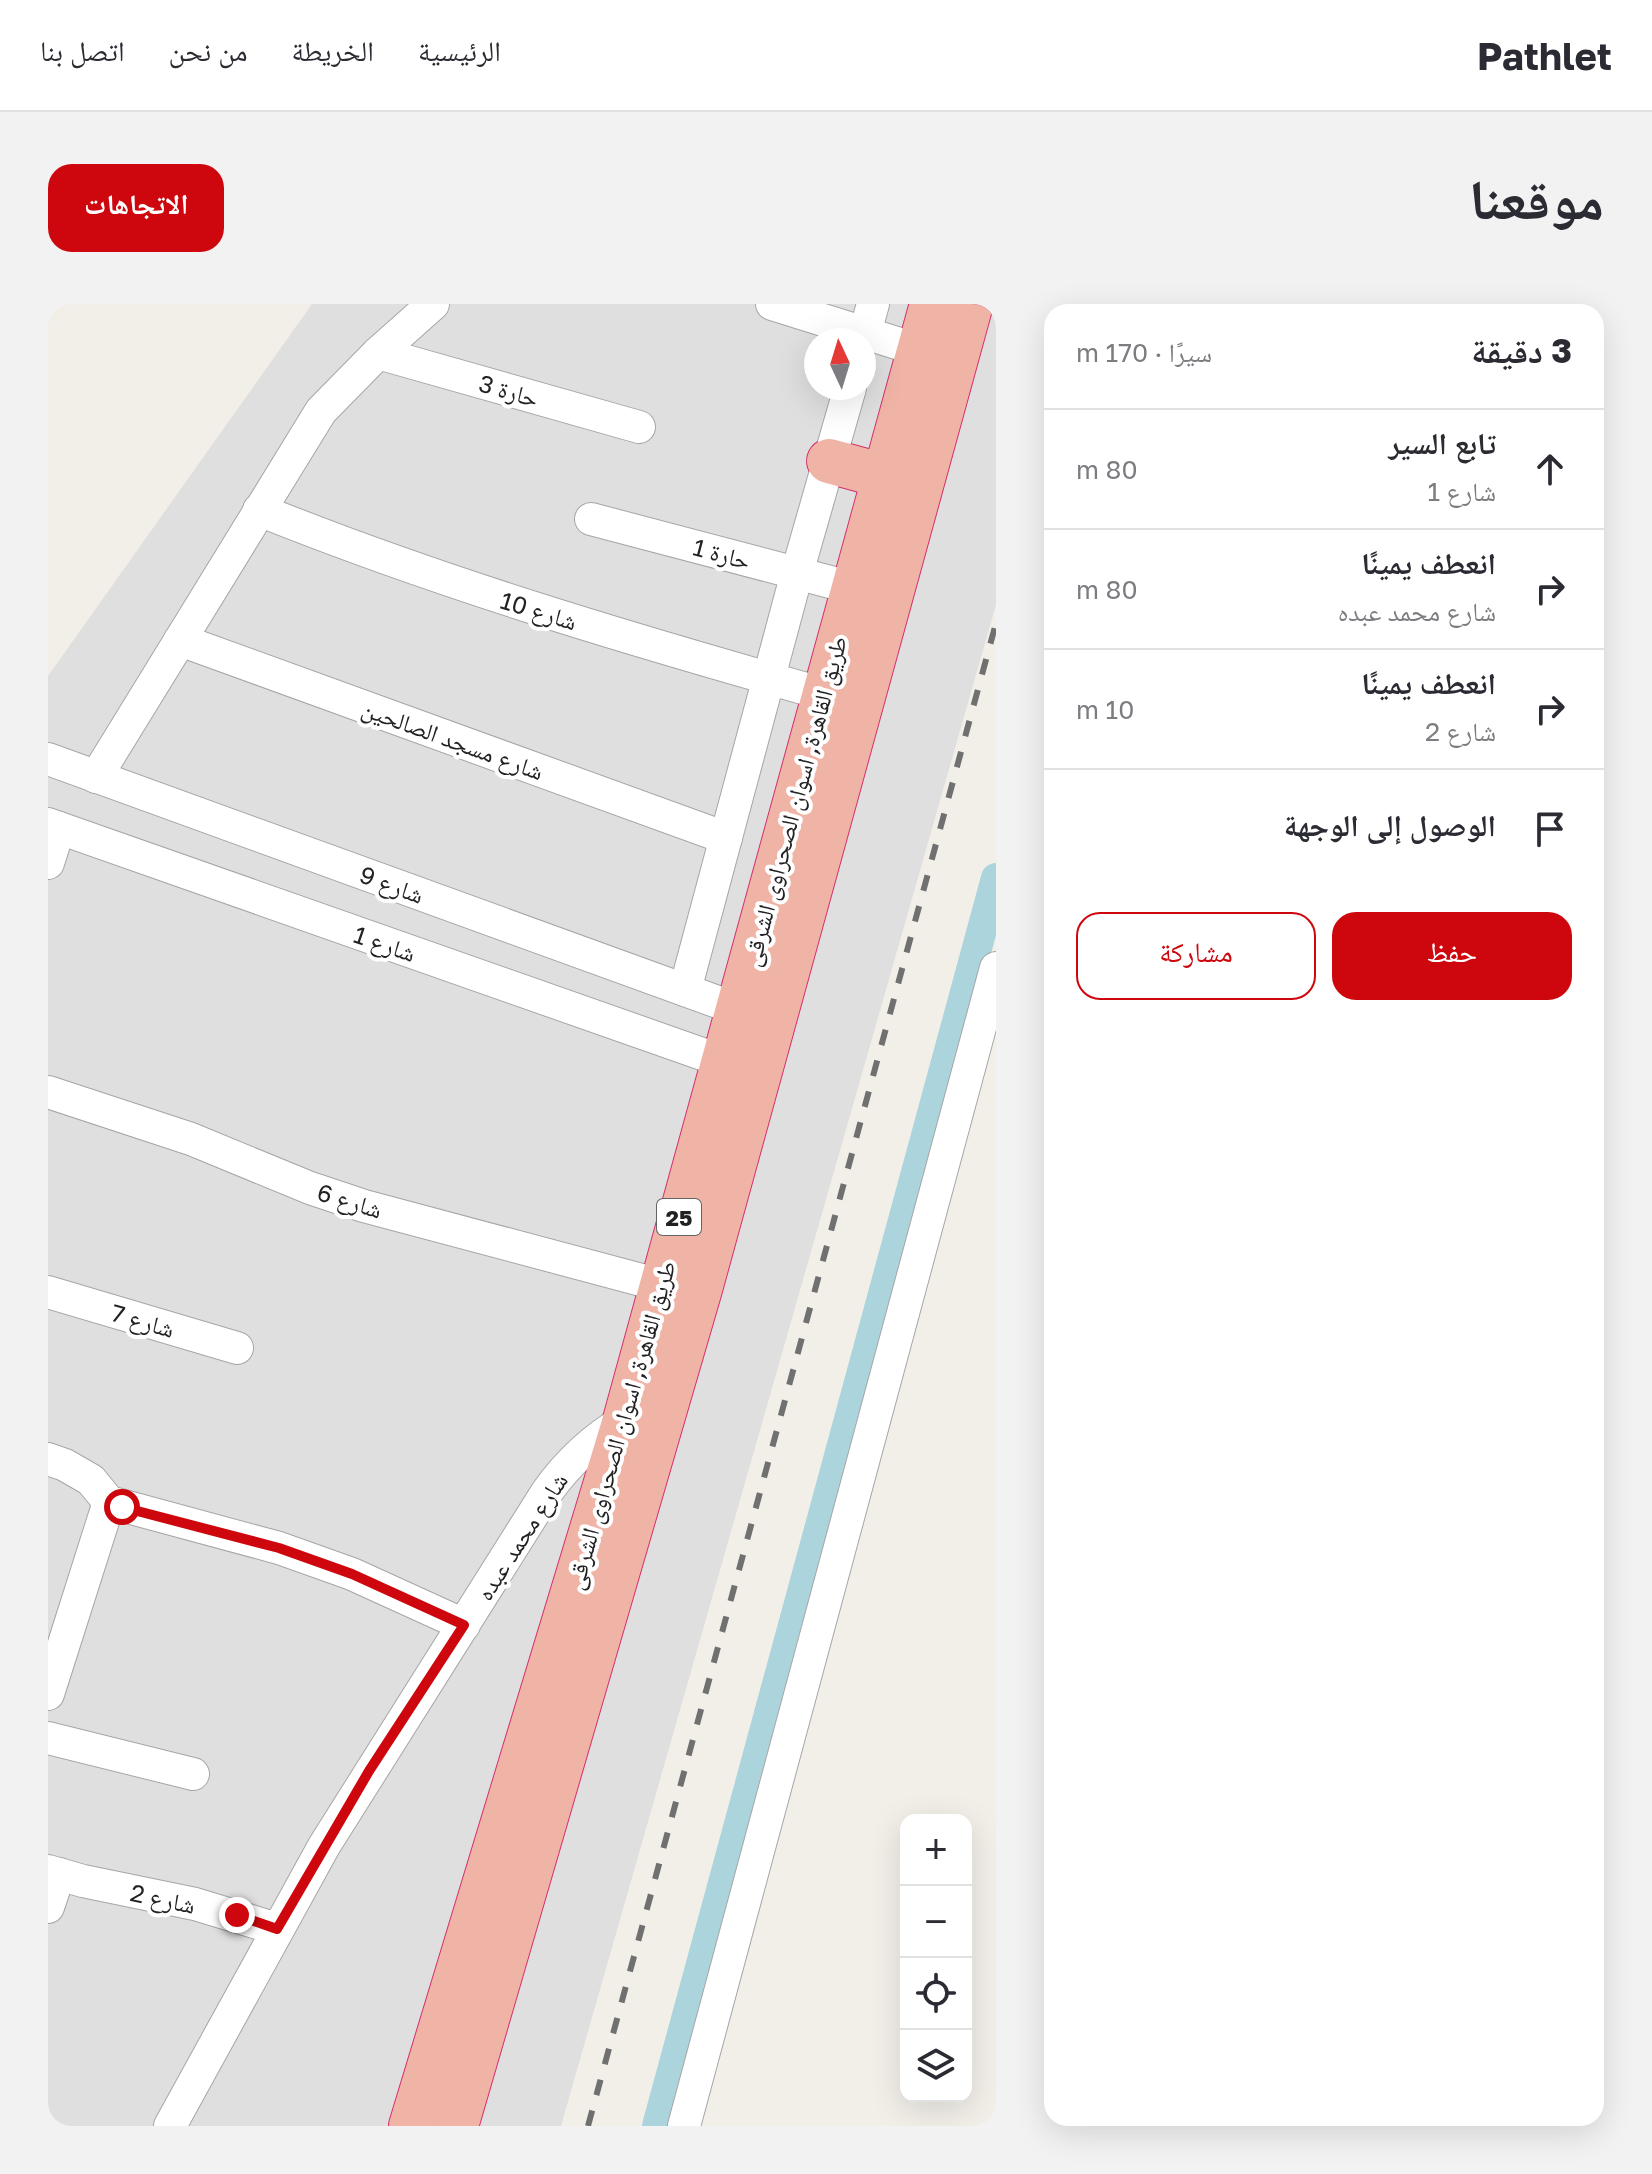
<!DOCTYPE html>
<html lang="ar">
<meta charset="utf-8">
<style>
:root{--surface:#fff;--page:#f2f2f3;--text:#2b2b33;--muted:#7c7c81;--line:#e1e1e2;--accent:#cd070d}
body{margin:0;font-family:"Golos Text","Noto Naskh Arabic",sans-serif;background:var(--page);color:var(--text);direction:rtl}
.controls{position:absolute;right:24px;bottom:24px;display:grid;overflow:hidden;border-radius:16px;box-shadow:0 8px 32px #0002}
.controls button{width:72px;height:72px;display:grid;place-items:center;padding:0;border:0;border-bottom:2px solid var(--line);background:var(--surface);color:var(--text);font:40px sans-serif}
.compass{position:absolute;left:756px;top:24px;width:72px;height:72px;border-radius:50%;background:var(--surface);box-shadow:0 8px 32px #0002;rotate:356deg}
.stop{position:absolute;width:24px;height:24px;margin:-18px;border:6px solid #cd070d;border-radius:50%;background:#fff}
.stop.end{background:#cd070d;border-color:#fff;box-shadow:0 2px 8px #0008}
.list{margin:0;padding:0;list-style:none}
h2{display:flex;justify-content:space-between;align-items:center;height:104px;margin:0;padding:0 32px;font-size:34px}
h2 small{font-size:26px;font-weight:400;color:var(--muted)}
.list li{display:grid;grid-template-columns:52px 1fr auto;gap:24px;align-items:center;box-sizing:border-box;height:120px;padding:0 32px;border-top:2px solid var(--line)}
.list b{display:block;font-size:30px;white-space:nowrap}
.list p{margin:0;font-size:26px;white-space:nowrap;color:var(--muted)}
.list em{font-size:26px;font-style:normal;color:var(--muted)}
.actions{display:flex;gap:16px;padding:24px 32px}
.actions a{flex:1;padding:18px 0;border:2px solid var(--accent);border-radius:24px;text-align:center;font-size:28px;color:var(--accent)}
.actions .main{background:var(--accent);color:#fff}
.icon{flex:none;width:44px;height:44px;fill:none;stroke:currentColor;stroke-width:2;stroke-linecap:round;stroke-linejoin:round}
.map{position:relative;flex:none;width:948px;height:1822px;overflow:hidden;direction:ltr;border-radius:24px}
header{display:flex;align-items:center;gap:48px;box-sizing:border-box;height:112px;padding:0 40px;background:var(--surface);border-bottom:2px solid var(--line)}
header strong{font-size:38px}
nav{display:flex;gap:44px;margin-inline-start:auto;font-size:28px}
.intro{display:flex;align-items:center;justify-content:space-between;box-sizing:border-box;height:192px;padding:0 48px}
h1{margin:0;font-size:56px}
.button{padding:20px 36px;border-radius:24px;background:var(--accent);color:#fff;font-size:28px;font-weight:700}
main{display:flex;gap:48px;padding:0 48px}
aside{flex:1;background:var(--surface);border-radius:24px;box-shadow:0 8px 32px #0002}
.map>svg:first-child{display:block}
.residential{fill:#e0dfdf;fill-rule:evenodd}
.lines{fill:none;stroke-linecap:round;stroke-linejoin:round}
.canal{stroke:#acd4dd;stroke-width:30}
.minor-casing{stroke:#a6a6a6;stroke-width:34}
.trunk-casing{stroke:#d6306e;stroke-width:46}
.minor{stroke:#fff;stroke-width:32}
.trunk{stroke:#efb4a6;stroke-width:44}
.rail{stroke:#707070;stroke-width:6;stroke-dasharray:16 16;stroke-linecap:butt}
.route{stroke:#cd070d;stroke-width:10}
.labels{text-anchor:middle;dominant-baseline:central;stroke-width:8;stroke-linejoin:round;paint-order:stroke}
.shield{fill:#fff;stroke:#646464;stroke-width:2}
.shield-label{font-size:22px;font-weight:bold;fill:#222}
.street-label{font-size:24px;fill:#222;stroke:#fff}
</style>
<header>
<strong>Pathlet</strong>
<nav><a>الرئيسية</a><a>الخريطة</a><a>من نحن</a><a>اتصل بنا</a></nav>
</header>
<div class="intro"><h1>موقعنا</h1><a class="button">الاتجاهات</a></div>
<main>
<aside>
<h2>3 دقيقة<small>سيرًا · 170 m</small></h2>
<ul class="list">
<li><svg class="icon" aria-label="ahead" viewBox="0 0 24 24"><path d="M12 20V5M6 11l6-6 6 6"/></svg><div><b>تابع السير</b><p>شارع 1</p></div><em>80 m</em></li>
<li><svg class="icon" aria-label="right" viewBox="0 0 24 24"><path d="M7 20v-9h11M14 6l5 5-5 5"/></svg><div><b>انعطف يمينًا</b><p>شارع محمد عبده</p></div><em>80 m</em></li>
<li><svg class="icon" aria-label="right" viewBox="0 0 24 24"><path d="M7 20v-9h11M14 6l5 5-5 5"/></svg><div><b>انعطف يمينًا</b><p>شارع 2</p></div><em>10 m</em></li>
<li><svg class="icon" aria-label="arrive" viewBox="0 0 24 24"><path d="M6 21V4h12l-3 4 3 4H6"/></svg><div><b>الوصول إلى الوجهة</b></div></li>
</ul>
<div class="actions"><a class="main">حفظ</a><a>مشاركة</a></div>
</aside>
<div class="map">
<svg width="948" height="1822" viewBox="0 0 948 1822">
<rect width="100%" height="100%" fill="#f2efe9"/>
<path class="residential" d="M264,0H948V301L513,1822H0V372ZM768,36H816V84H768Z"/>
<g class="lines">
<path class="canal" d="M609,1822L948,574"/>
<defs>
<g id="minor">
<path d="M724,0L871,46"/>
<path d="M815,36L825,0"/>
<path d="M330,49L591,123"/>
<path d="M211,206C395,280 585,336 776,390"/>
<path d="M543,215L805,284"/>
<path d="M132,336L678,534"/>
<path d="M0,455L689,705"/>
<path d="M48,473L273,107L330,49L385,0"/>
<path d="M0,520L674,757"/>
<path d="M0,559L11,524"/>
<path d="M637,686L749,269L802,84"/>
<path d="M0,788L143,835L262,884L316,902L612,981"/>
<path d="M0,988L189,1044"/>
<path d="M0,1155L17,1161L43,1176L61,1198L231,1244L304,1270L416,1321"/>
<path d="M0,1390L61,1198"/>
<path d="M0,1434L145,1470"/>
<path d="M0,1567L35,1577L147,1600L229,1625"/>
<path d="M0,1603L11,1570"/>
<path d="M122,1822L276,1542L499,1188C521,1157 545,1135 577,1116"/>
<path d="M636,1822L948,664"/>
</g>
<g id="trunk">
<path d="M781,157L836,172"/>
<path d="M363,1822L577,1116L884,0"/>
<path d="M408,1822L652,985L923,0"/>
</g>
</defs>
<use href="#minor" class="minor-casing"/>
<use href="#trunk" class="trunk-casing"/>
<use href="#minor" class="minor"/>
<use href="#trunk" class="trunk"/>
<path class="rail" d="M540,1822L948,319"/>
</g>
<g class="lines">
<path class="route" d="M74,1203L231,1244L304,1270L416,1321L321,1467L229,1625L189,1611"/>
</g>
<g class="labels">
<rect class="shield" x="609" y="895" width="44" height="36" rx="6"/>
<g class="shield-label">
<text x="631" y="913">25</text>
</g>
<g class="street-label">
<text transform="translate(461 86) rotate(16)">حارة 3</text>
<text transform="translate(674 249) rotate(15)">حارة 1</text>
<text transform="translate(491 306) rotate(17)">شارع 10</text>
<text transform="translate(405 435) rotate(20)">شارع مسجد الصالحين</text>
<text transform="translate(746 497) rotate(-75)">طريق القاهرة, اسوان الصحراوى الشرقى</text>
<text transform="translate(344 580) rotate(20)">شارع 9</text>
<text transform="translate(337 639) rotate(19)">شارع 1</text>
<text transform="translate(302 896) rotate(17)">شارع 6</text>
<text transform="translate(95 1016) rotate(16)">شارع 7</text>
<text transform="translate(572 1121) rotate(-74)">طريق القاهرة, اسوان الصحراوى الشرقى</text>
<text transform="translate(473 1232) rotate(-57)">شارع محمد عبده</text>
<text transform="translate(115 1594) rotate(12)">شارع 2</text>
</g>
</g>
</svg>
<div class="controls">
<button>+</button>
<button>−</button>
<button><svg class="icon" aria-label="locate" viewBox="0 0 24 24"><circle cx="12" cy="12" r="6"/><path d="M12 2v4M12 18v4M2 12h4M18 12h4"/></svg></button>
<button><svg class="icon" aria-label="layers" viewBox="0 0 24 24"><path d="M12 4l9 5-9 5-9-5zM3 14l9 5 9-5"/></svg></button>
</div>
<svg class="compass" viewBox="-18 -18 36 36"><path d="M0-13l5 13h-10z" fill="#e53935"/><path d="M0 13l5-13h-10z" fill="#7c7c81"/></svg>
<div class="stop" style="left:74px;top:1203px"></div>
<div class="stop end" style="left:189px;top:1611px"></div>
</div>
</main>
